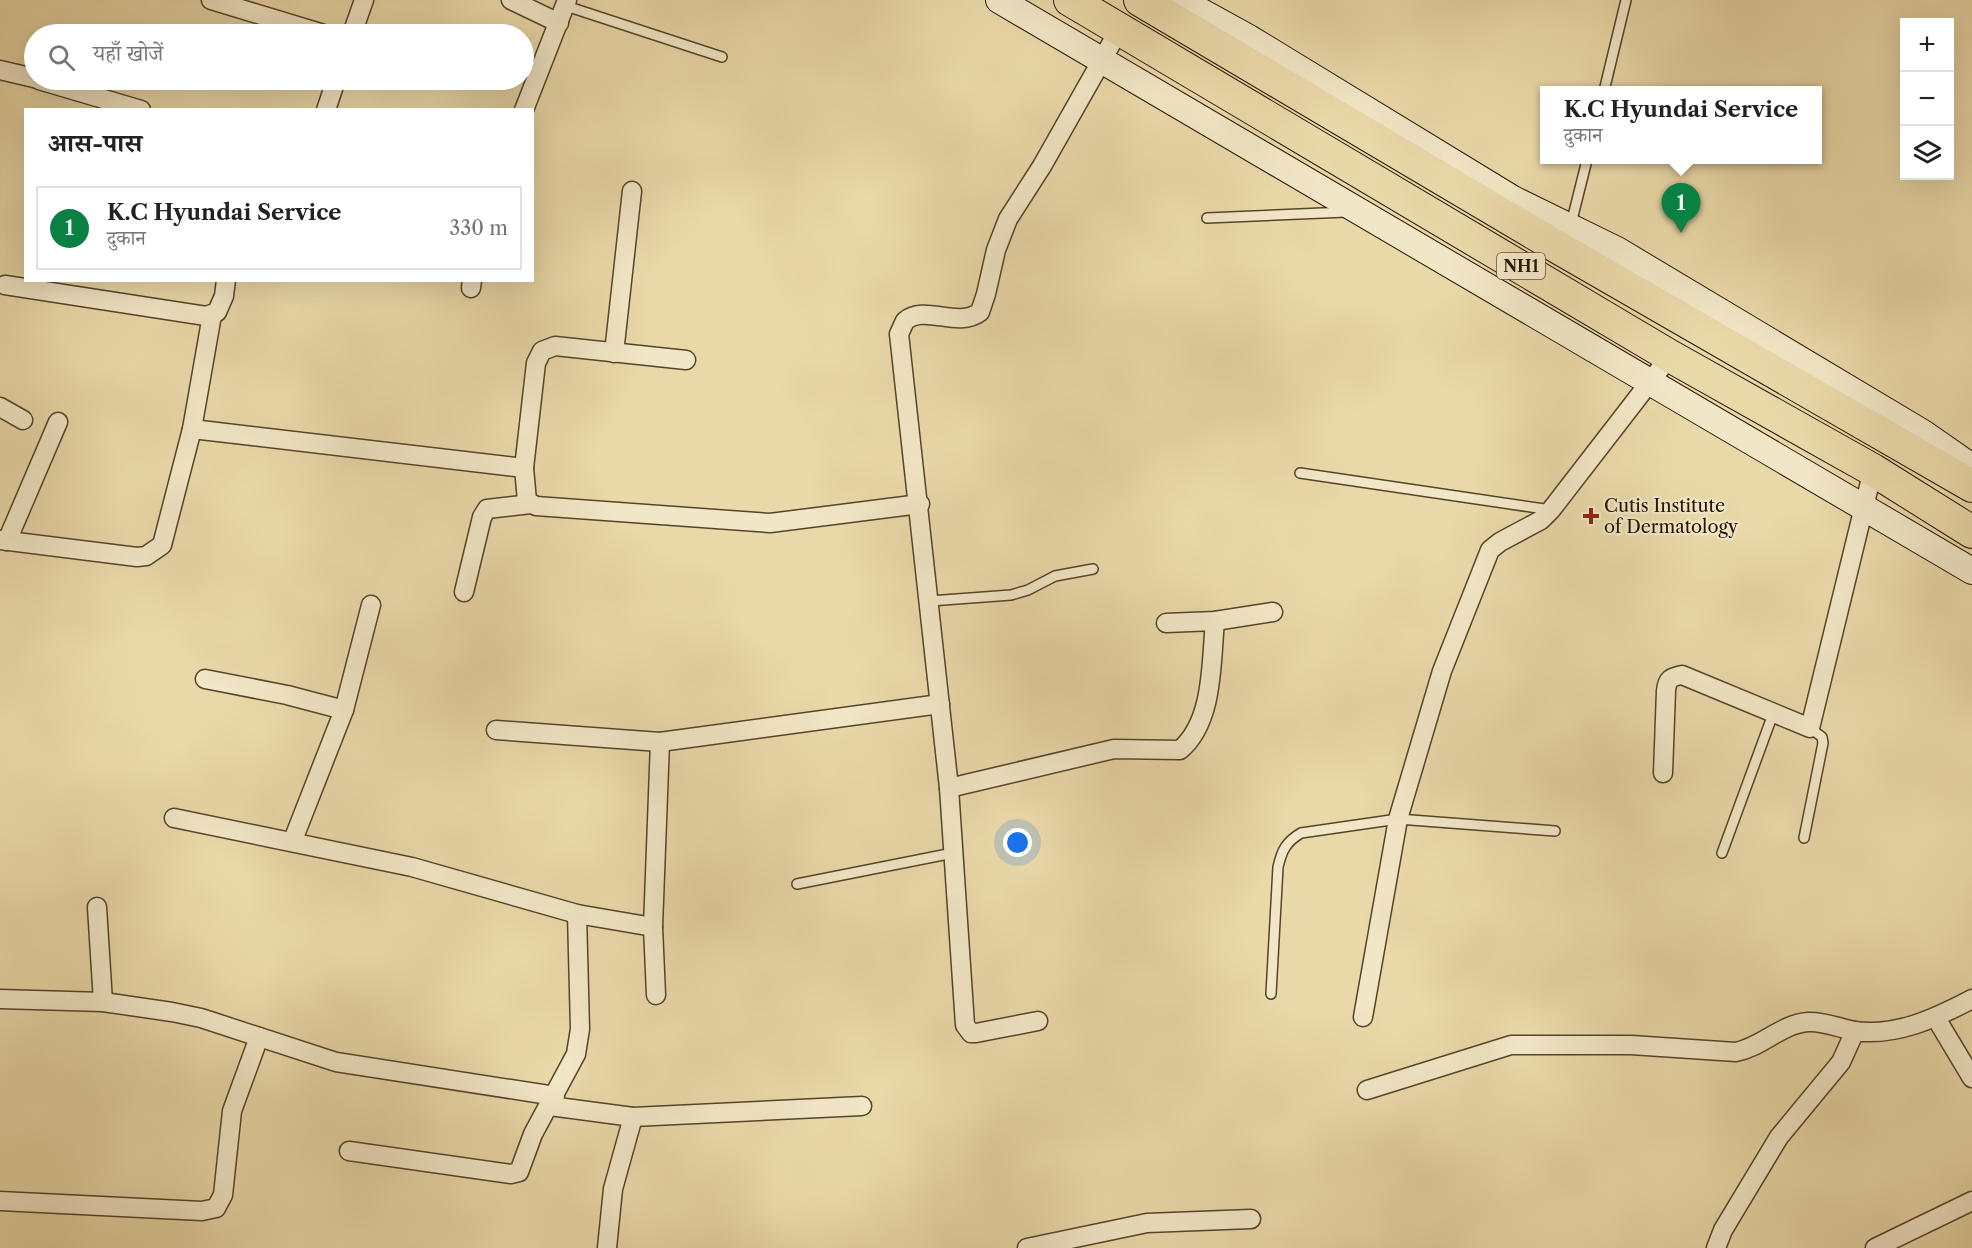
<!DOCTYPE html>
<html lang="hi">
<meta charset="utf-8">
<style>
:root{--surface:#fff;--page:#f6f6f6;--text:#222;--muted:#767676;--line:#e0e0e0;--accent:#0b8043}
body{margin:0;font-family:"Libre Caslon Text","Noto Serif Devanagari",serif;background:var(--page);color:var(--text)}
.controls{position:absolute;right:18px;top:18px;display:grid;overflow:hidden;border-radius:0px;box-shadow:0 6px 24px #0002}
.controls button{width:54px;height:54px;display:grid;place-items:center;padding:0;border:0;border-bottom:2px solid var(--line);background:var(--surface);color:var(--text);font:30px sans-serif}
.you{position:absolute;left:1018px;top:843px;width:21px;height:21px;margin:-15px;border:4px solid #fff;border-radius:50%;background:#1a73e8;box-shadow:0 0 0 9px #1a73e833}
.badge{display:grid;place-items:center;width:39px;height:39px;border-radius:50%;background:var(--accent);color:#fff;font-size:20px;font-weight:700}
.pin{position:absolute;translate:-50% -50px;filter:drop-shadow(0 2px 3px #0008)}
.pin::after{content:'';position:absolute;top:32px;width:21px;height:18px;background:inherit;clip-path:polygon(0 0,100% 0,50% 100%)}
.popup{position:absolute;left:1540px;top:86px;width:282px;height:78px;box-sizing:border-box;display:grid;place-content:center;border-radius:0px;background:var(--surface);filter:drop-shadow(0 2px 4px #0005);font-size:20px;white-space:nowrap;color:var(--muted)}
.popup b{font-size:22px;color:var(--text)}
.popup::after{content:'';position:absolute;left:50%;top:100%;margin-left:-12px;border:12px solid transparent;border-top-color:var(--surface)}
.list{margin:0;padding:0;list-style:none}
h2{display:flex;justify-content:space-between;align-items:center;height:78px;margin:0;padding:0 24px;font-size:26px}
h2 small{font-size:20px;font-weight:400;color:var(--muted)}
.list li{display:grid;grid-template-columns:39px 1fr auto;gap:18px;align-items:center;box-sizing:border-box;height:84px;margin:0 12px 12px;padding:0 12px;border:2px solid var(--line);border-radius:0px}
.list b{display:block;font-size:22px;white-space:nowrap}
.list p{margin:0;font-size:20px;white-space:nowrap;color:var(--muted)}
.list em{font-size:20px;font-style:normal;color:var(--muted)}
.icon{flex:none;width:33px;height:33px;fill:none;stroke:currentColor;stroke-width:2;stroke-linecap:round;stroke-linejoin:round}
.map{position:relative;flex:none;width:1972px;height:1248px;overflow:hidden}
.search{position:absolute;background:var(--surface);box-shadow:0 6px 24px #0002;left:24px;top:24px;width:510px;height:66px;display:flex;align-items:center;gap:15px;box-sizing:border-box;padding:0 21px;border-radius:33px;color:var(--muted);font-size:22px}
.panel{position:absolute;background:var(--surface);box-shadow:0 6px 24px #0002;left:24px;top:108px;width:510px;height:174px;border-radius:0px}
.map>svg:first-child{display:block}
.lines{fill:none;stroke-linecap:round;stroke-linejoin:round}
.lane-casing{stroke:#55442a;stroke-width:12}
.street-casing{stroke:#55442a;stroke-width:21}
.secondary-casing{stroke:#241300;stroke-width:28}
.highway-casing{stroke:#241300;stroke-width:34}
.lane{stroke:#f1e6c6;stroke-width:9}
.street{stroke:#f1e6c6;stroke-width:18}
.secondary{stroke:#f1e6c6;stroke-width:26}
.highway{stroke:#e9d8a8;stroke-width:32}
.poi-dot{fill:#8f2418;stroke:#f1e6c6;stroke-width:2}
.labels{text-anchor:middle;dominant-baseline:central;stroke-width:4.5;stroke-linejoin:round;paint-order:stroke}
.shield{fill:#f1e6c6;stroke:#62523b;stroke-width:1.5}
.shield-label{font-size:16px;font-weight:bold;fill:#241300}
.poi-label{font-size:18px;fill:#241300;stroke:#f1e6c6;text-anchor:start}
</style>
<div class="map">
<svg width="1972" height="1248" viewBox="0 0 1972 1248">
<rect width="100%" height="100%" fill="#e9d8a8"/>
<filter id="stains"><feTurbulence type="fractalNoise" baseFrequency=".00333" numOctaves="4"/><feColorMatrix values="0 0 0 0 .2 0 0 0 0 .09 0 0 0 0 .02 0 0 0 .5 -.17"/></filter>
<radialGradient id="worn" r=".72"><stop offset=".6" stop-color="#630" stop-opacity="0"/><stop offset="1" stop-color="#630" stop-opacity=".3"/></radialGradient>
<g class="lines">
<defs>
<g id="lane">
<path d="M566,6L722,57"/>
<path d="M1604,91L1626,0"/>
<path d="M1207,218L1346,212"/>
<path d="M1571,224L1587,160"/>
<path d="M1300,473L1551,510"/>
<path d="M930,601L1011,595L1028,590L1055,576L1093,569"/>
<path d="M1804,838L1823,743L1822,737L1810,728"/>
<path d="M1722,853L1773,714"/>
<path d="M797,884L953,853"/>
<path d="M1271,994L1278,867C1282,850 1286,842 1301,833L1398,819L1555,831"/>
</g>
<g id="street">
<path d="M211,0L324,34"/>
<path d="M511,0L559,23"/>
<path d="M352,34L364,0"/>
<path d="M0,70L34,78"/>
<path d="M39,80L141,110"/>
<path d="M326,110L336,80"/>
<path d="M524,110L567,0"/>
<path d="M5,285L206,316L217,312L224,296L226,280"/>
<path d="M471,288L472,280"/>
<path d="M614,353L632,191"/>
<path d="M686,360L555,346L542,351L536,363L524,468L527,501L536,506L770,523L920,504"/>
<path d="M0,407L23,420"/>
<path d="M192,429L524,468"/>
<path d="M0,540L137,557L146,556L162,545L192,429L212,315"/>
<path d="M7,541L58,422"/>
<path d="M464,592L482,517L487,509L531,504"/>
<path d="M1166,623L1215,621L1273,612"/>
<path d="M205,679L287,695L344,710"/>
<path d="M496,730L660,742L940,704"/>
<path d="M1663,773L1666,691C1667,679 1671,677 1682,675L1810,728L1873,470"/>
<path d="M949,788L1114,749L1180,750C1214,721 1211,662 1215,621"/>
<path d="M174,818L412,867L577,914L653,927"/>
<path d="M293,840L344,710L371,605"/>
<path d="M97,907L103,1002"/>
<path d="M656,995L653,927L660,742"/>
<path d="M0,999L103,1002L172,1012L201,1018L336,1062L555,1096"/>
<path d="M1363,1017L1398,819L1442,671L1490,550L1500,542L1541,520L1551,510L1670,356"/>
<path d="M1936,1018L1972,1078"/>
<path d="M1038,1021L976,1033H971L965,1025L949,788L899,334L905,321C925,304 957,329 980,312L986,294L996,250L1008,219L1042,166L1119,30"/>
<path d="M1367,1090L1511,1045H1631L1736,1052C1762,1047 1781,1024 1808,1022C1823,1021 1839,1028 1854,1031C1896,1037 1936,1018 1972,999"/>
<path d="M550,1106L633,1117L862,1106"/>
<path d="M349,1151L511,1174L519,1172L533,1134L576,1054L580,1029L577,914"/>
<path d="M0,1201L202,1211L216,1208L223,1195L232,1111L259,1037"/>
<path d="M607,1248L613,1189L633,1117"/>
<path d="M1027,1248L1147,1223L1251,1219"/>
<path d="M1716,1248L1723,1230L1779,1137L1841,1062L1855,1031"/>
<path d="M1875,1248L1972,1201"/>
</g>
<g id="secondary">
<path d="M999,0L1972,571"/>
<path d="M1180,0L1249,38L1513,199L1617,250L1923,433L1972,467"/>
</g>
<g id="highway">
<path d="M1070,0L1670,356L1873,470L1972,532"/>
<path d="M1140,0L1559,248L1972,486"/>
</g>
</defs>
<use href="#lane" class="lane-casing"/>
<use href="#street" class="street-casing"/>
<use href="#secondary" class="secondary-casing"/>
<use href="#highway" class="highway-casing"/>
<use href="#lane" class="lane"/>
<use href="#street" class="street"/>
<use href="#secondary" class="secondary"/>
<use href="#highway" class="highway"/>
</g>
<path class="poi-dot" d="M1588 507h6v6h6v6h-6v6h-6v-6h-6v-6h6z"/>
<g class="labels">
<rect class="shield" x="1497" y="253" width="48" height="26" rx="4.5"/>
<g class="shield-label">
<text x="1521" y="266">NH1</text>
</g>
<g class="poi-label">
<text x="1604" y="506">Cutis Institute<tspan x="1604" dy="21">of Dermatology</tspan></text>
</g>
</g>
<rect width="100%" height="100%" filter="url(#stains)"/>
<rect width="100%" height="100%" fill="url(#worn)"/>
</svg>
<div class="controls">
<button>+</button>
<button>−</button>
<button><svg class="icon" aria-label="layers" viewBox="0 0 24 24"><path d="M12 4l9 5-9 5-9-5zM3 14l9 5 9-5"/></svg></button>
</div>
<div class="you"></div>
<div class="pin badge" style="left:1681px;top:233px">1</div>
<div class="popup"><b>K.C Hyundai Service</b>दुकान</div>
<div class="search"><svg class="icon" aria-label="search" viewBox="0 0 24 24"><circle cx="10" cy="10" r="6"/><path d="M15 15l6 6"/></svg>यहाँ खोजें</div>
<section class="panel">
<h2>आस-पास<small></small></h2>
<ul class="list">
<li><span class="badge">1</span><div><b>K.C Hyundai Service</b><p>दुकान</p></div><em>330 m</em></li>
</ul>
</section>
</div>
